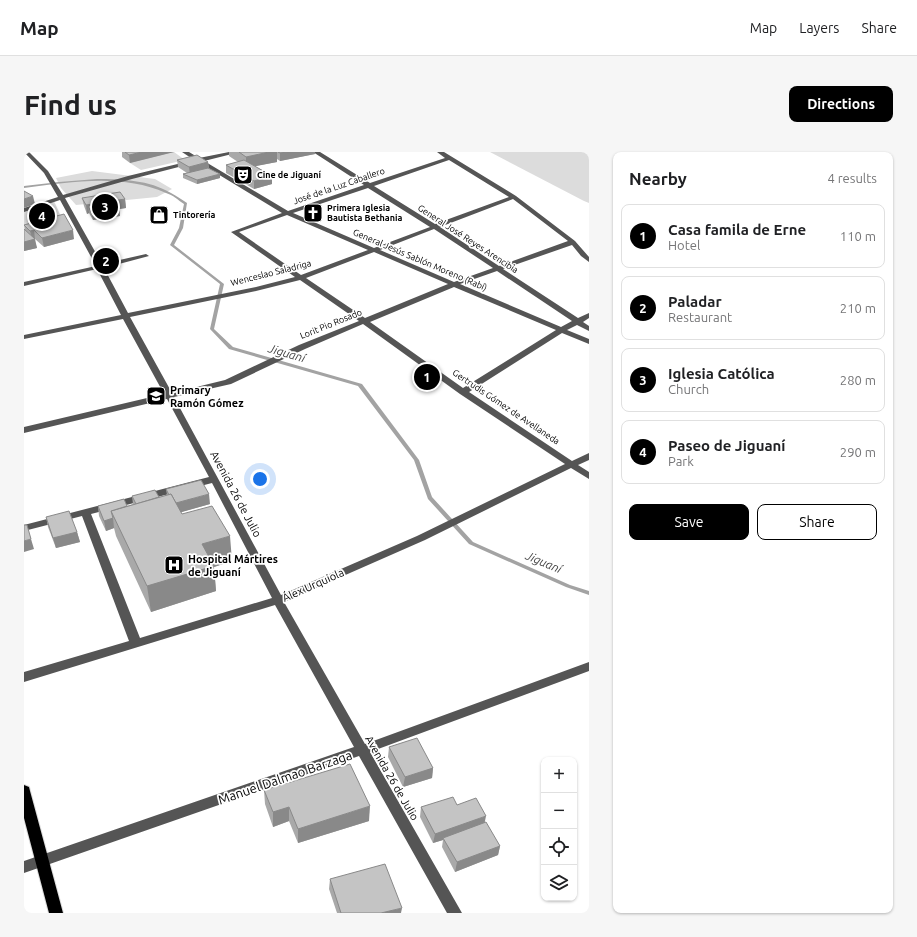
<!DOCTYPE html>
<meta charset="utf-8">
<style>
:root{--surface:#fff;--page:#f6f6f6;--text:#202124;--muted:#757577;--line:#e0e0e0;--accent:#000}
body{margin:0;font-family:Ubuntu,sans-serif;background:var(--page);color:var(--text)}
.controls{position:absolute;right:12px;bottom:12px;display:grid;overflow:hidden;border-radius:8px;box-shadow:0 1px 3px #0004}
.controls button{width:36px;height:36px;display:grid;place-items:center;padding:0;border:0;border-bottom:1px solid var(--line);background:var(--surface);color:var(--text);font:20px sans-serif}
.you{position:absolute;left:236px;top:327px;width:14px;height:14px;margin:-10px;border:3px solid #fff;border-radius:50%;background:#1a73e8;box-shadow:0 0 0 6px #1a73e833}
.badge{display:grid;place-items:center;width:26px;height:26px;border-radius:50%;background:var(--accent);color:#fff;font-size:13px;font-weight:700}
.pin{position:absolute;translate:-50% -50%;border:2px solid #fff;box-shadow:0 1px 4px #0006}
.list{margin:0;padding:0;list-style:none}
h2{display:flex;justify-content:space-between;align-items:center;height:52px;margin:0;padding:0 16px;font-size:17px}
h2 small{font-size:13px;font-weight:400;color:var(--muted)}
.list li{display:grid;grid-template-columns:26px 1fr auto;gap:12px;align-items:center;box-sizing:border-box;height:64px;margin:0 8px 8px;padding:0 8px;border:1px solid var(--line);border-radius:8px}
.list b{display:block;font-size:15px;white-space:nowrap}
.list p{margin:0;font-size:13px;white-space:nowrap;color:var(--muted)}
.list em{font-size:13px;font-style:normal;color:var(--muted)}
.actions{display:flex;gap:8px;padding:12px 16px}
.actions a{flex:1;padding:9px 0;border:1px solid var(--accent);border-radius:8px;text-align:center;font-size:14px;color:var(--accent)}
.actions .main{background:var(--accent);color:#fff}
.icon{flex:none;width:22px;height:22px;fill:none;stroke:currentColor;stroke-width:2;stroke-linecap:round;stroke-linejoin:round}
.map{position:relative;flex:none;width:565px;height:761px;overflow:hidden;border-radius:8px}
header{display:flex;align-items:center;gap:24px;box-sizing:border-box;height:56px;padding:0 20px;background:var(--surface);border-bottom:1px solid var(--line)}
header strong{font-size:19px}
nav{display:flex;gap:22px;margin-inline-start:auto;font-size:14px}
.intro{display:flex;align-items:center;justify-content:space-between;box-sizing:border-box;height:96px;padding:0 24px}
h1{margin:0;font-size:28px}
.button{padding:10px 18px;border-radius:8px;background:var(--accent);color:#fff;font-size:14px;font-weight:700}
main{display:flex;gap:24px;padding:0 24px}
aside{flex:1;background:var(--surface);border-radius:8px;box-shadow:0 1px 3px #0004}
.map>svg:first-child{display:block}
.green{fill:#dcdcdc}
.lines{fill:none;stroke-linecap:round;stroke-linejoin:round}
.stream{fill:#a3a3a3;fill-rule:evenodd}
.major-casing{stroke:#dbdbdb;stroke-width:2}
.minor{fill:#555;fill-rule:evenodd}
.major{fill:#000;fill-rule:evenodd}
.wall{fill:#a9a9a9}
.shaded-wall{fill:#898989}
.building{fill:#c4c4c4;stroke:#898989}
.labels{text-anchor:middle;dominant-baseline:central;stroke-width:3.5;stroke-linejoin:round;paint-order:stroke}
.far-poi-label{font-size:9px;font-weight:bold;fill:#000;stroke:#fff;text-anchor:start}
.far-street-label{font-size:9px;fill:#000;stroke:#fff}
.poi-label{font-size:11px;font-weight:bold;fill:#000;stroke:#fff;text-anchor:start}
.street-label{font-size:11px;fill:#000;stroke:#fff}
.water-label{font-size:12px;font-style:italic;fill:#444;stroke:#fff}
.near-street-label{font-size:13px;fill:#000;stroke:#fff}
</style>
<header>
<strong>Map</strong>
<nav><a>Map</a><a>Layers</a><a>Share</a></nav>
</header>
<div class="intro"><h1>Find us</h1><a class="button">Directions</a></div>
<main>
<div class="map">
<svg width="565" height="761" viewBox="0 0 565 761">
<rect width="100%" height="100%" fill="#fff"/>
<g class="green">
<path d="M150,0L161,8L117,18L106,11Z"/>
<path d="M466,0H565V51L560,49Z"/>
<path d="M68,19L131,27L148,37L133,45L52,53L37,36L32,26Z"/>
<path d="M30,49L39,69L0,80V59Z"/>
</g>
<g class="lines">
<path class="stream" d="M73,27C98,27 125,28 147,41C153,44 158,48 163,51L159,76L150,93L200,132L190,177L209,195L338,232L395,308L408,345L449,390L546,433L565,439V443L542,435L445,392L404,347L390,308L334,234L205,197L186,177L196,132L146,93L155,76L160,52C154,48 149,43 142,41C98,21 46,30 0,36V34L35,30Z"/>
<defs>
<path id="major" d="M0,633L5,635L6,639L39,761H25L0,666Z"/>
</defs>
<use href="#major" class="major-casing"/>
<path class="minor" d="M0,0H5L24,19L39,43L104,24L170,8L158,0H165L175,6L205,0H216L180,9L264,59L340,33L289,0H296L346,31L421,6L413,0H420L492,44L551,89L565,105V110L557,104L548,93L479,117L554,166L565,161V166L559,170L565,174V179L553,173L543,178L565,187V192L538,181L445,240L548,309L565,301V308L554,313L565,320V327L547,316L401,388L260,450L341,592L565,510V519L346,600L438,761H423L335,604L0,721V709L330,595L251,453L0,530V520L105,489L58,364L0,379V373L185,325L143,247L0,281V275L140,242L99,167L0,187V183L97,163L73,117L0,134V130L72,114L36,48L0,60V56L34,45L20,21ZM425,8L485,45L411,72L350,34ZM174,10L258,61L207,80L271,125L232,135L104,161L80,116L125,104L122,102L78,112L41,46L108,27ZM344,36L406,75L350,96L269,61ZM489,47L544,89L475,114L416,75ZM263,63L344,98L277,123L215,80ZM410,77L469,116L430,130L356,98ZM350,100L424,132L341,166L282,126ZM473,119L548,169L537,175L436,132ZM276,128L335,169L275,193L201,228L148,241L106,165L232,139ZM430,135L532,178L439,236L346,170ZM339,172L436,242L541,312L393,384L257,443L150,245L207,232L281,197ZM188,331L248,446L116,486L67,362Z"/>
<use href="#major" class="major"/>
</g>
<g class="wall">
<path d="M98,0H150L106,11L98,5Z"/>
<path d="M205,0H291V2L256,9L253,7V10L231,14L248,24V32L230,37L202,21V13L214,10L205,4Z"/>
<path d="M153,8L184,10L185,16L196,26L173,32L159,26V22L163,21L154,15Z"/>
<path d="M58,46L101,47L102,56L95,57L96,64L69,68L65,61L63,62L60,54Z"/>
<path d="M0,73L50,87L20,95L11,87H10L13,96L0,99V77H1Z"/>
<path d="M142,337L186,352L157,360L158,362L208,409L190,415L192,439L127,460L92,384L90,376L82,379L75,364L74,354H103L109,352L108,344L135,345L143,343Z"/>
<path d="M22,365L53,380L56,390L32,396L24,375Z"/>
<path d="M365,595L409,616L408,626L379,635L364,605Z"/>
<path d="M240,638L345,669L274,691L265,669L249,675L241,652Z"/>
<path d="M433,653L460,671L476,694L474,703L431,720L418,695L419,688L409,691L396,665L397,655Z"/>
<path d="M306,727L377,761H313L305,737Z"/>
</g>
<g class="shaded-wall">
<path d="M118,0H150L106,11L105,3Z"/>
<path d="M245,0H253V10L222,16V5Z"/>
<path d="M263,0H291V2L256,9V1Z"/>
<path d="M184,10L185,18L166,23L165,15Z"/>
<path d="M196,22V26L173,32V28Z"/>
<path d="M248,24V32L230,37V29Z"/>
<path d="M9,44L11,52L0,56V47Z"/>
<path d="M101,47L102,56L95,57L96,64L69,68L67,60L64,54L65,61L63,62L62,53Z"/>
<path d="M10,78L11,87H8L6,79Z"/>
<path d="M49,78L50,87L20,95L18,86Z"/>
<path d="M11,87L13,96L0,99V90Z"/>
<path d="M185,342L186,352L151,362L149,352Z"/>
<path d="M89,366L90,376L82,379L80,369Z"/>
<path d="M53,380L56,390L32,396L29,386Z"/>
<path d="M206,384L208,409L190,415L192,439L127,460L123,434L178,392Z"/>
<path d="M7,387L10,397L0,400V389Z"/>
<path d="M409,616L408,626L379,635L381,625Z"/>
<path d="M346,654L345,669L274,691V677Z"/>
<path d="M265,655V669L249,675V660Z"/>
<path d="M462,664L460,674L419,686V688L409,691L411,682Z"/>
<path d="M476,694L474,703L431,720L433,710Z"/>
<path d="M378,756L377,761H357Z"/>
</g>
<g class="building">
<path d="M101,0H118L105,3Z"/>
<path d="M215,0H245L222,5Z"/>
<path d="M254,0H263L256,1Z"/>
<path d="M173,3L184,10L165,15L153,8Z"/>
<path d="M220,8L248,24L230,29L202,13Z"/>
<path d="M184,16L196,22L173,28L159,22Z"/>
<path d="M0,39L9,44L0,47Z"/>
<path d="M96,40L101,47L62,53L58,46Z"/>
<path d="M91,50L95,56L67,60L64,54Z"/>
<path d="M40,62L49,78L18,86L10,78L6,79L0,73Z"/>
<path d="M0,77L11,87L0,90Z"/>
<path d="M177,328L185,342L152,351L147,342L145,343L142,337Z"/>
<path d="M131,338L135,345L112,352L108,344Z"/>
<path d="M147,342L158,362L188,354L206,384L178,392L190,414L123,434L87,359Z"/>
<path d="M100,347L103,354L87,359L89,366L80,369L74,354Z"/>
<path d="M45,359L53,380L29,386L22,365Z"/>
<path d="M0,373H3L7,387L0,389Z"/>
<path d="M393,586L409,616L381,625L365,595Z"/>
<path d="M326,612L346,654L274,677L265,655L249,660L240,638Z"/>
<path d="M429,645L433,653L452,646L462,664L411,682L397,655Z"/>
<path d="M462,670L476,694L433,710L419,686Z"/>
<path d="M361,712L378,756L357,761H317L306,727Z"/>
</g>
<defs>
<symbol id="theatre-square" viewBox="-11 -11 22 22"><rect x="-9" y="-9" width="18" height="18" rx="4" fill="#000" stroke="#fff"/><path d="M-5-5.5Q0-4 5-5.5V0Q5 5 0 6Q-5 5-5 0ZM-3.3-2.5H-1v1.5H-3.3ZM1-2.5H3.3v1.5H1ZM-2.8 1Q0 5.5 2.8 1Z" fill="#fff"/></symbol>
<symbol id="church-square" viewBox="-11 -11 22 22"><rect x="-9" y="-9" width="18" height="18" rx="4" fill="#000" stroke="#fff"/><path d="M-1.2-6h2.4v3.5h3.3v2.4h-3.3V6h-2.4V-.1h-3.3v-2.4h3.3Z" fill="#fff"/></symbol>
<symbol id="shop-square" viewBox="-11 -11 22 22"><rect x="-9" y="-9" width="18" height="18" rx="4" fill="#000" stroke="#fff"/><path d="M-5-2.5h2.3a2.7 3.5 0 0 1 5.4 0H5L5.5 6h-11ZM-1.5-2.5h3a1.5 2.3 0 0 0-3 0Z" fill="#fff"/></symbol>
<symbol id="school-square" viewBox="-11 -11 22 22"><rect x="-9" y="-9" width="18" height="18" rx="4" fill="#000" stroke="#fff"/><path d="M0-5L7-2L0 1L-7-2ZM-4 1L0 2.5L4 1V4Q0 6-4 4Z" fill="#fff"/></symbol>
<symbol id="hospital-square" viewBox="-11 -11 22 22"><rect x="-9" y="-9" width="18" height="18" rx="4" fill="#000" stroke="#fff"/><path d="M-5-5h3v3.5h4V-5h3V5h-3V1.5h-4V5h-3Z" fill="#fff"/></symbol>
</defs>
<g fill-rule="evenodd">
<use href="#theatre-square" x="208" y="12" width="22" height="22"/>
<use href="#church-square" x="278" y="50" width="22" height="22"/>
<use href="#shop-square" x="124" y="52" width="22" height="22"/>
<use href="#school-square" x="121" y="233" width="22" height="22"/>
<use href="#hospital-square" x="139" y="402" width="22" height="22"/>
</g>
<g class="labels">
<g class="far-poi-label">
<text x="233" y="23">Cine de Jiguaní</text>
<text x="303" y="56">Primera Iglesia<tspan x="303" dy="10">Bautista Bethania</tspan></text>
<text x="149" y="63">Tintorería</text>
</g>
<g class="far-street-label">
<text transform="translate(315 34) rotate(-19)">José de la Luz Caballero</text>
<text transform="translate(444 87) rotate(33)">General José Reyes Arencibia</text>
<text transform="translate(396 108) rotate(23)">General Jesús Sablón Moreno (Rabí)</text>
<text transform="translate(247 121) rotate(-14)">Wenceslao Saladriga</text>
<text transform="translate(307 172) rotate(-22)">Lorit Pio Rosado</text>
<text transform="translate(482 255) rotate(34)">Gertrudis Gómez de Avellaneda</text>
</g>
<g class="poi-label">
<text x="146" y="238">Primary<tspan x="146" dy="13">Ramón Gómez</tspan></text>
<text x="164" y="407">Hospital Mártires<tspan x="164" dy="13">de Jiguaní</tspan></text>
</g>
<g class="street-label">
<text transform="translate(212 342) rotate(62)">Avenida 26 de Julio</text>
<text transform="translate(289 433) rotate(-24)">Álex Urquiola</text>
<text transform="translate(368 626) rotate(60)">Avenida 26 de Julio</text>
</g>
<g class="water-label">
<text transform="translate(263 201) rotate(16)">Jiguaní</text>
<text transform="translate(520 410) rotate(23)">Jiguaní</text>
</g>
<g class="near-street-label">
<text transform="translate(261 625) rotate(-19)">Manuel Dalmao Barzaga</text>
</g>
</g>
</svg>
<div class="controls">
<button>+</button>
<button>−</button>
<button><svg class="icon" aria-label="locate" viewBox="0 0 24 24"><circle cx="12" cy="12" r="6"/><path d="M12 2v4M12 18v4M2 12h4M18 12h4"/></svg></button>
<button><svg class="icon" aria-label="layers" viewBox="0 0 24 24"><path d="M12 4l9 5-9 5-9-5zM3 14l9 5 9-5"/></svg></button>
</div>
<div class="you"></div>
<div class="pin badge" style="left:403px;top:225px">1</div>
<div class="pin badge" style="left:82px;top:109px">2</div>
<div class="pin badge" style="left:81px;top:55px">3</div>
<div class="pin badge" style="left:18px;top:64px">4</div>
</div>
<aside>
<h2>Nearby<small>4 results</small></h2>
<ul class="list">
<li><span class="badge">1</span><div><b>Casa famila de Erne</b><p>Hotel</p></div><em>110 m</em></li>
<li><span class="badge">2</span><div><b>Paladar</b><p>Restaurant</p></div><em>210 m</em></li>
<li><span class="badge">3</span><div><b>Iglesia Católica</b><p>Church</p></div><em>280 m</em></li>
<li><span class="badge">4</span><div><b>Paseo de Jiguaní</b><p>Park</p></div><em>290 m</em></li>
</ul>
<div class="actions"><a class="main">Save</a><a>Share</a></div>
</aside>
</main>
